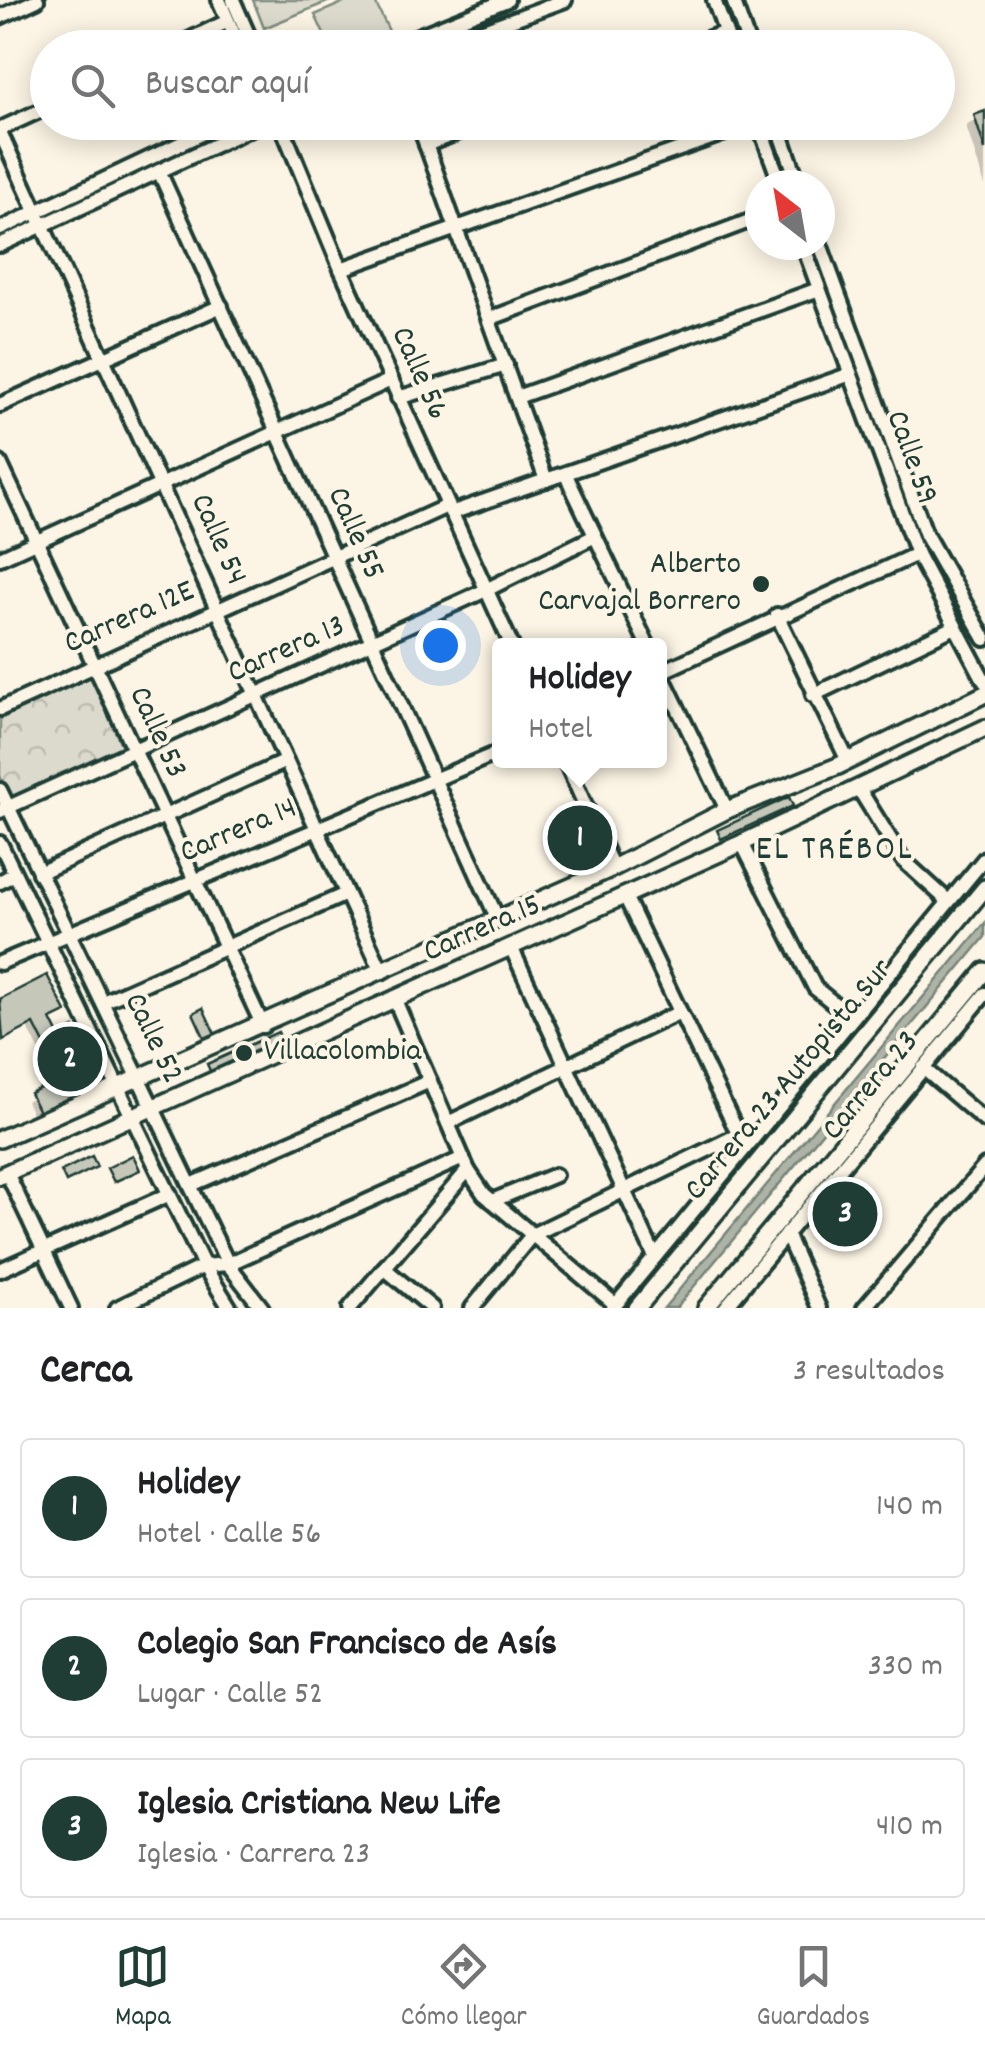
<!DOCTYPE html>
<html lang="es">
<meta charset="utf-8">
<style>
:root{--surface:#fff;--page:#f6f6f6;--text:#202124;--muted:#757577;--line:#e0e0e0;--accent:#1f3d34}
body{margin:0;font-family:Dekko,sans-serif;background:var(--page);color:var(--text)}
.compass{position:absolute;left:745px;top:170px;width:90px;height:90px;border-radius:50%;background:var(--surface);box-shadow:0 5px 25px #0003;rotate:329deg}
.you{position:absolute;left:440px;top:645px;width:35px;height:35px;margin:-25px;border:8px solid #fff;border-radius:50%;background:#1a73e8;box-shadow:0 0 0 15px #1a73e833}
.badge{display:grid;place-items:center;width:65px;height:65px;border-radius:50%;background:var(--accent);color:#fff;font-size:32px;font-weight:700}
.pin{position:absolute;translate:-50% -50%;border:5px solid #fff;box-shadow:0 2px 10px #0006}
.popup{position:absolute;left:492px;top:638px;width:175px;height:130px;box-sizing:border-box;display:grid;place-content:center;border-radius:10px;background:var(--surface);filter:drop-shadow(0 2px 8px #0005);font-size:32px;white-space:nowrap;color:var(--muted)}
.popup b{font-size:38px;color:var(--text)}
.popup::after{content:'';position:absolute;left:50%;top:100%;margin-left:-20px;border:20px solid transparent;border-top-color:var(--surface)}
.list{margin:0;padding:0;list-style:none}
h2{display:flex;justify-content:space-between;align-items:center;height:130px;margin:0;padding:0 40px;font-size:42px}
h2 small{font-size:32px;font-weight:400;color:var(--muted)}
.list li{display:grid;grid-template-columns:65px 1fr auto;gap:30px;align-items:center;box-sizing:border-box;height:140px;margin:0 20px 20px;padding:0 20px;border:2px solid var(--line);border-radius:10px}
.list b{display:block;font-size:38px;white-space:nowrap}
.list p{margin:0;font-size:32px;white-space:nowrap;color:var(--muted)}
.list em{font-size:32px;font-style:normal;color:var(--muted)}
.icon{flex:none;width:55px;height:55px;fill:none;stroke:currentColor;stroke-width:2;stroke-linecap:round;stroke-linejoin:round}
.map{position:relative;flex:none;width:985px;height:1308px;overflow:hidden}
.search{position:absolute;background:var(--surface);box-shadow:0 5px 25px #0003;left:30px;right:30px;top:30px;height:110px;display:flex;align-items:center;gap:25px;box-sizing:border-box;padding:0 35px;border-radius:55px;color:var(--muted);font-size:38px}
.sheet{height:610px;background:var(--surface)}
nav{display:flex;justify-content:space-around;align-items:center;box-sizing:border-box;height:140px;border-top:2px solid var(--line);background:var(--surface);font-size:28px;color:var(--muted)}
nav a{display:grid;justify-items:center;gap:5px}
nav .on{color:var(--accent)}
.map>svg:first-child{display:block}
.forest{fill:url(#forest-crowns);stroke:#7e8c80;stroke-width:2.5}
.pitch{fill:#dcdacc;stroke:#7e8c80;stroke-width:2.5}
.water{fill:#aeb3a7;stroke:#758479;stroke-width:2.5}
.shadow{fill:#0003}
.building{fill:#c5c7b9;stroke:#1f3d34;stroke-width:2.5}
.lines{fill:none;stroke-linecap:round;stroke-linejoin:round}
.minor-casing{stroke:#1f3d34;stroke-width:20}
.major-casing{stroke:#1f3d34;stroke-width:22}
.minor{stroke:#fcf5e5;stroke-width:12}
.major{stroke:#fcf5e5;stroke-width:15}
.poi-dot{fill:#1f3d34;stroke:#fcf5e5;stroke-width:4}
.labels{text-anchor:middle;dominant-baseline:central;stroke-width:8;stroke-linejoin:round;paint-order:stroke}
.street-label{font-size:32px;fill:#1f3d34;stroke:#fcf5e5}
.poi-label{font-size:32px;fill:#1f3d34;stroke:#fcf5e5;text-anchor:end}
.neighbourhood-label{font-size:35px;letter-spacing:2.5px;fill:#1f3d34;stroke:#fcf5e5}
</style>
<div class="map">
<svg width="985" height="1308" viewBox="0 0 985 1308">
<defs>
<pattern id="forest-crowns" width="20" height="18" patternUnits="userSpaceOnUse" patternTransform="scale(2.5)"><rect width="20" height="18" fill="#dcdacc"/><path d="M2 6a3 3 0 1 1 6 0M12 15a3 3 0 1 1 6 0" fill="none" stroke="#bcbcb0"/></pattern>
</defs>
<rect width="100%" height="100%" fill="#fcf5e5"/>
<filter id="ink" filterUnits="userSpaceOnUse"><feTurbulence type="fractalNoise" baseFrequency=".01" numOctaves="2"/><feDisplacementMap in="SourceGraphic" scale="20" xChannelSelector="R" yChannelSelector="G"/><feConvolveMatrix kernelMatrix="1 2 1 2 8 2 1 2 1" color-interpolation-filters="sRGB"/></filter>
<g filter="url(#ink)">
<path class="forest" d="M91,676L123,749L11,799L0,776V719Z"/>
<g class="pitch">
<path d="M253,0H332L264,28Z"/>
<path d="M349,0H374L390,33L359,47H330L315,15Z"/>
</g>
<path class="water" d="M985,923V937L676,1308H664Z"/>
<g class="shadow">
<path d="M985,114V186L966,126Z"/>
<path d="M564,821L595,857L591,861L579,867L560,825Z"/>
<path d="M46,979L62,1012L49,1021L58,1039L98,1083L34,1118L26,1101L56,1083L28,1028L0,1042V1002Z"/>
<path d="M194,1015L213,1036L203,1042Z"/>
<path d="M835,1203L858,1221L851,1229L829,1211Z"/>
</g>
<g class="building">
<path d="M985,111V150L974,115Z"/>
<path d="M789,797L793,806L721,839L717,830Z"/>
<path d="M578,812L598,857L583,864L563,819Z"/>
<path d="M47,975L66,1012L51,1019L59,1035L74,1028L101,1083L40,1114L30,1093L61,1078L34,1024L3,1040L0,999Z"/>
<path d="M203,1008L216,1036L206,1041L193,1013Z"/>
<path d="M278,1032L282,1041L211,1073L207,1064Z"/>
<path d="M133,1155L140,1170L114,1182L107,1168Z"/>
<path d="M92,1156L97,1167L66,1182L61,1171Z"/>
<path d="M835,1199L862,1221L855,1229L829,1208Z"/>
</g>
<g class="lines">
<defs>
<g id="minor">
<path d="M219,0L240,48"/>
<path d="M233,0L254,48"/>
<path d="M714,0L731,48"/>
<path d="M733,0L750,48"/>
<path d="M0,17L37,0"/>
<path d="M172,48L228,21"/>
<path d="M388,48L507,0"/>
<path d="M435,48L565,0"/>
<path d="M683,48L725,32"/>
<path d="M280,122L341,269L512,646"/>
<path d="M418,122L546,480"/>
<path d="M758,122L781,185"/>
<path d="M777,122L799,185"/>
<path d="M0,129L48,107"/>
<path d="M0,132L382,972"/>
<path d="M426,145L485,122"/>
<path d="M159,171L498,920"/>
<path d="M0,229L226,122"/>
<path d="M820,244L926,535L985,639"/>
<path d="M0,245L265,122"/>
<path d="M803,245L917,554L985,682"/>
<path d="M341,269L756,122"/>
<path d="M489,319L760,217"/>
<path d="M517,397L819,289"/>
<path d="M398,398L506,365"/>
<path d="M0,405L221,306"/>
<path d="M0,463L263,1026"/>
<path d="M566,475L648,646"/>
<path d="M451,513L851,374"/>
<path d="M0,558L391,380"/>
<path d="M777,615L848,761"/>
<path d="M660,671L727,810"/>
<path d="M661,672L917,554"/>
<path d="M813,695L953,628"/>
<path d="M0,709L447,506"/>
<path d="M565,760L613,868"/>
<path d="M859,789L903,860L948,901"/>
<path d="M0,790L228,1264L262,1308"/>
<path d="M0,811L486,590L595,536"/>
<path d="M0,843L204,1266L230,1308"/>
<path d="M742,843L815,988L852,1018"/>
<path d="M39,873L286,761"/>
<path d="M0,882L14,874"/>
<path d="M625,896L742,1142"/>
<path d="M511,947L655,1257"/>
<path d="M0,963L500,752"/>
<path d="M395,1000L468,1170L484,1194L616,1305"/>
<path d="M103,1002L346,894"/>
<path d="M923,1068L985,1121"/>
<path d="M448,1123L678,1013"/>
<path d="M7,1173L71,1308"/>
<path d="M191,1185L430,1081"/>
<path d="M492,1201L555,1175"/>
<path d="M786,1234L819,1308"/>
<path d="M384,1268L432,1308"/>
<path d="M0,1270L170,1194"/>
<path d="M117,1308L204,1266L228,1264L463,1158"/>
<path d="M350,1308L468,1170"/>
<path d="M472,1308L532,1235L738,1135"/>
<path d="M613,1308L985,858"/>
<path d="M725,1308L985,994"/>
<path d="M864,1308L985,1166"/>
</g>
<g id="major">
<path d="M0,1139L613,868L727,810L838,766L985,694"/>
<path d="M0,1176L742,843L985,728"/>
<path d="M637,1308L985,888"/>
<path d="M706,1308L985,971"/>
</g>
</defs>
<use href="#minor" class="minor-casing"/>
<use href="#major" class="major-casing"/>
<use href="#minor" class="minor"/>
<use href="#major" class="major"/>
</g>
</g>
<g class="poi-dot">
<circle cx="761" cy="584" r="10"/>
<circle cx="244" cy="1053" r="10"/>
</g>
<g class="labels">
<g class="street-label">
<text transform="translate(418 374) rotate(66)">Calle 56</text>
<text transform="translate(910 458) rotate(70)">Calle 59</text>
<text transform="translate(354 534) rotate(66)">Calle 55</text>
<text transform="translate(217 540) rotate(66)">Calle 54</text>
<text transform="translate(130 619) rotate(-24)">Carrera 12E</text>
<text transform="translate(287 651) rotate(-24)">Carrera 13</text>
<text transform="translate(156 733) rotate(65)">Calle 53</text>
<text transform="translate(239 832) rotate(-23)">Carrera 14</text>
<text transform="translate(483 930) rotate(-24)">Carrera 15</text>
<text transform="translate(152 1039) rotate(64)">Calle 52</text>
<text transform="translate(790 1081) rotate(-50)">Carrera 23 Autopista Sur</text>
<text transform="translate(872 1087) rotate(-50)">Carrera 23</text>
</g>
<g class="poi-label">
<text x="741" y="566">Alberto<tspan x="741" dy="37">Carvajal Borrero</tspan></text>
<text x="264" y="1053" text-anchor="start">Villacolombia</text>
</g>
<g class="neighbourhood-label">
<text x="835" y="851">EL TRÉBOL</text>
</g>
</g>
</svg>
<svg class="compass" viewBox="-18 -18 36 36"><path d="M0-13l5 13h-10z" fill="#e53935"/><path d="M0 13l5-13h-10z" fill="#757577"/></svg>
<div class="you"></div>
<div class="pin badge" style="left:580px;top:838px">1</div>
<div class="popup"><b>Holidey</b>Hotel</div>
<div class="pin badge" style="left:70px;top:1059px">2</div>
<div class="pin badge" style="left:845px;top:1214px">3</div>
<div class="search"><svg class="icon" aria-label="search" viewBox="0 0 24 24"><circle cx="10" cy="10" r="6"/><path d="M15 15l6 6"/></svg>Buscar aquí</div>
</div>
<section class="sheet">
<h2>Cerca<small>3 resultados</small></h2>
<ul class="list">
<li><span class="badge">1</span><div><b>Holidey</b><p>Hotel · Calle 56</p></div><em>140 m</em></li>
<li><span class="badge">2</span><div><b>Colegio San Francisco de Asís</b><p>Lugar · Calle 52</p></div><em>330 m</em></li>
<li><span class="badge">3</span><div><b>Iglesia Cristiana New Life</b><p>Iglesia · Carrera 23</p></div><em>410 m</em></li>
</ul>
</section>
<nav>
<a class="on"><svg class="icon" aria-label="map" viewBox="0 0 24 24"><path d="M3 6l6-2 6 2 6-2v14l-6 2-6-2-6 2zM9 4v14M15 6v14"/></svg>Mapa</a>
<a><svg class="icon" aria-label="directions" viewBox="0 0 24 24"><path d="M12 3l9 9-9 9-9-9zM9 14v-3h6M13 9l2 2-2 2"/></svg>Cómo llegar</a>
<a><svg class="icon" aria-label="saved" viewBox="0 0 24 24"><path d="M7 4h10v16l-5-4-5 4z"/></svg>Guardados</a>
</nav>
